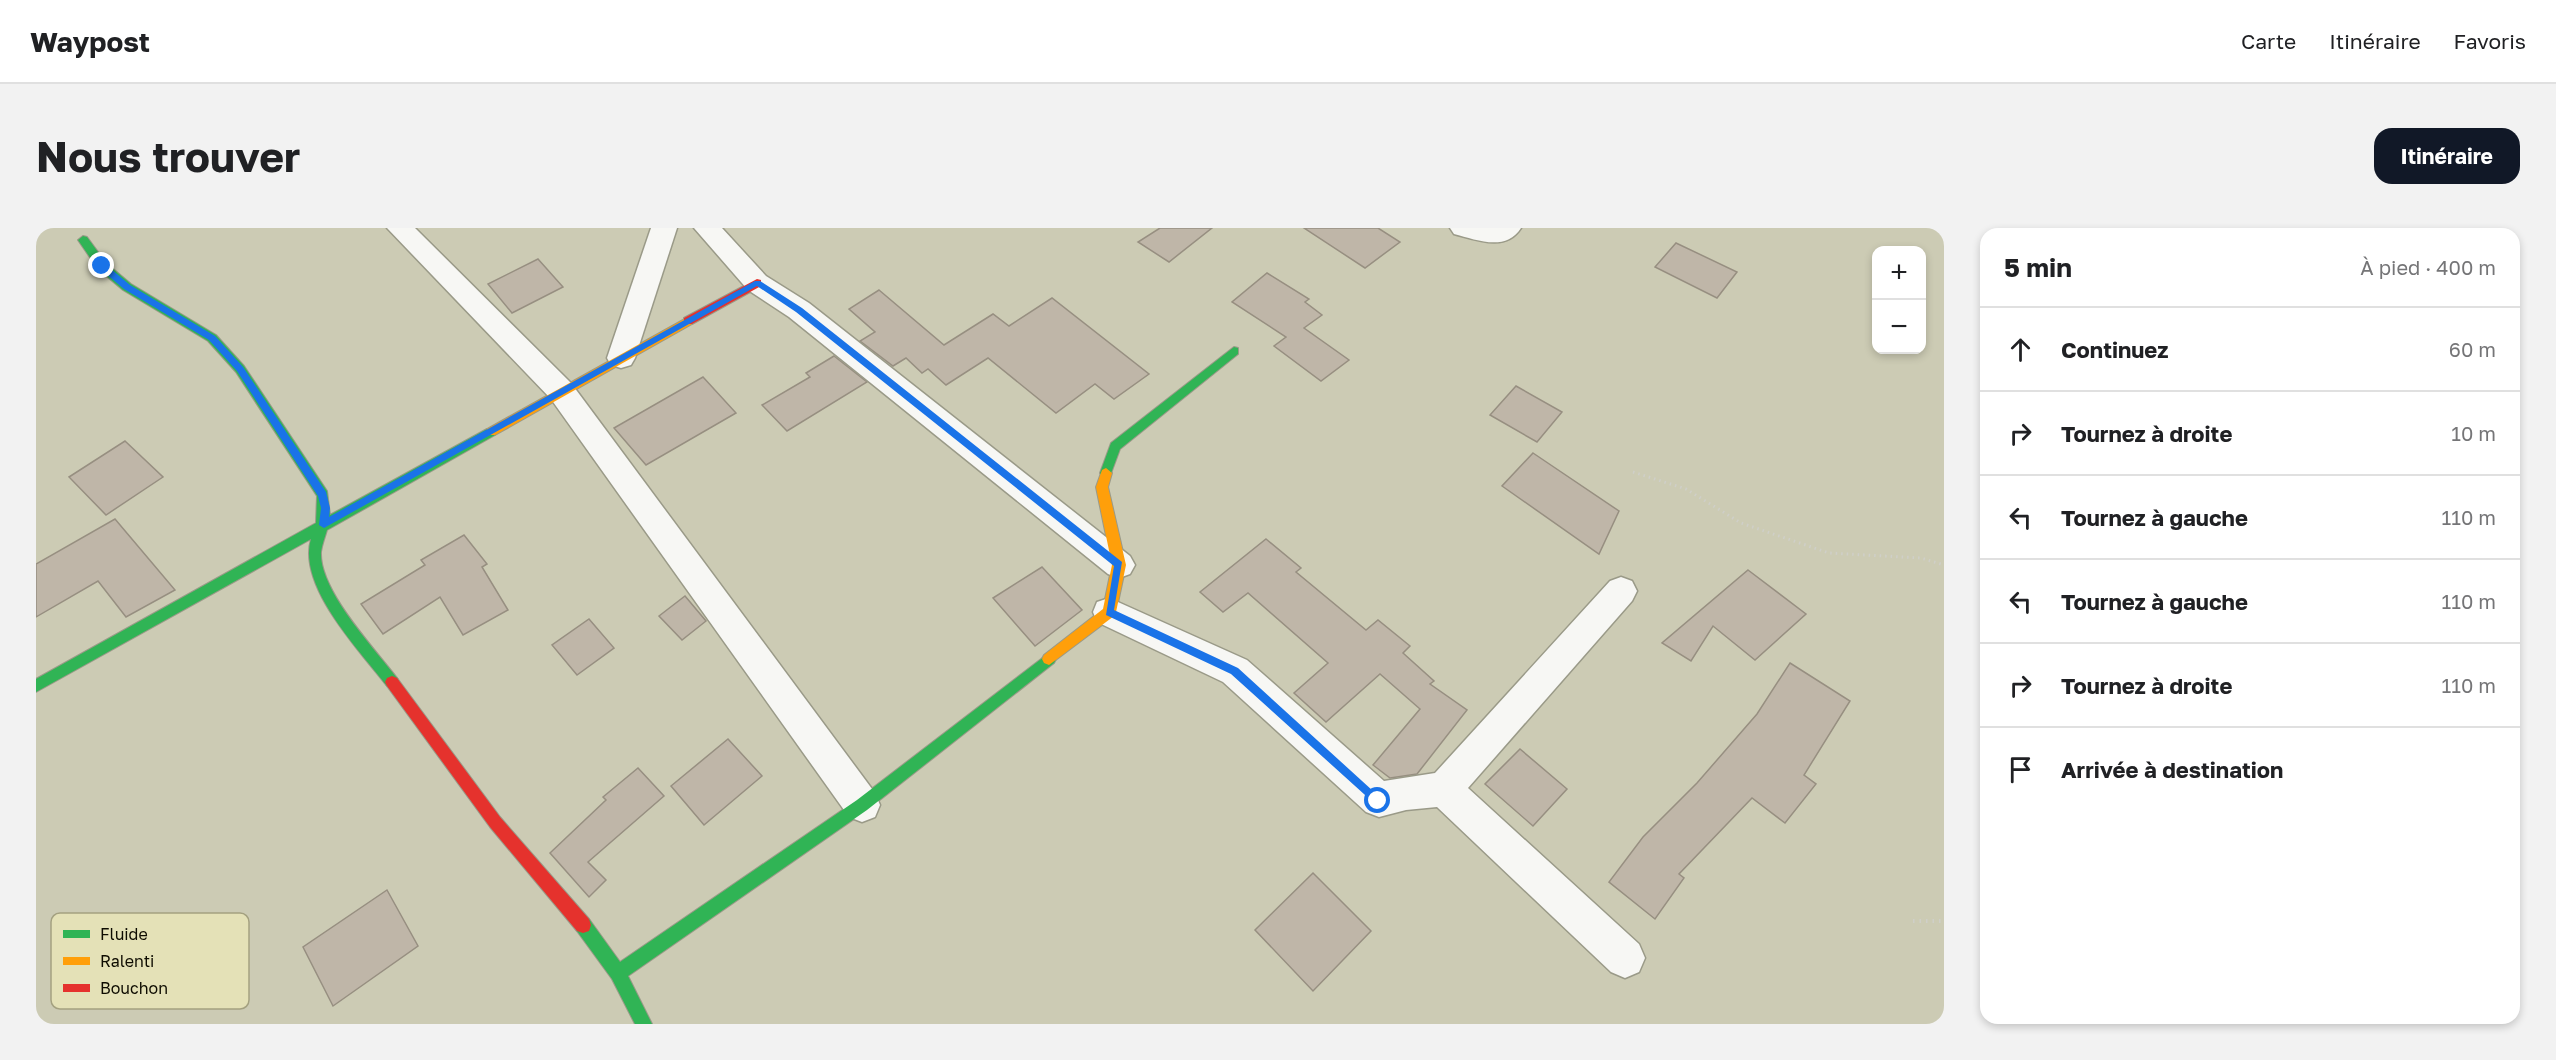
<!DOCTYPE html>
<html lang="fr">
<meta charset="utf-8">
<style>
:root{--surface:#fff;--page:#f2f2f2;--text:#202124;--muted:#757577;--line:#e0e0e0;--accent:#111827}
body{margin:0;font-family:"Golos Text",sans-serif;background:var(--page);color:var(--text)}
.controls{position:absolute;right:18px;top:18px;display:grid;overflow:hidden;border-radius:12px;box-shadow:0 3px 9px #0003}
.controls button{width:54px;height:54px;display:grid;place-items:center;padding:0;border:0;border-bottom:2px solid var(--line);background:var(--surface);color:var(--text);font:30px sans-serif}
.stop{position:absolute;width:18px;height:18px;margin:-14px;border:4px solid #1a73e8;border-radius:50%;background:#fff}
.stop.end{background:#1a73e8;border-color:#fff;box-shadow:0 2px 6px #0008}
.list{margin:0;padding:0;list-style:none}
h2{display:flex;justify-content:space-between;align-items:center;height:78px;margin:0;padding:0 24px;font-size:26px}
h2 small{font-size:20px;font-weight:400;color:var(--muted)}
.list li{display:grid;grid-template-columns:39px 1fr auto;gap:18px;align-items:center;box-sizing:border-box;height:84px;padding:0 24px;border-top:2px solid var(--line)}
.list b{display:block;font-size:22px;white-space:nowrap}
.list em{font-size:20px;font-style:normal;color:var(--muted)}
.icon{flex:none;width:33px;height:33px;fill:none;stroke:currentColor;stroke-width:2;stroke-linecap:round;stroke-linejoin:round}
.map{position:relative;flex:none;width:1908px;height:796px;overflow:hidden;border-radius:18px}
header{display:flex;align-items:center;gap:36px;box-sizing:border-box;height:84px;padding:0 30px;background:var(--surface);border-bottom:2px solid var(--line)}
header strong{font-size:28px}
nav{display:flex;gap:33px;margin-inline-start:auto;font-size:21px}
.intro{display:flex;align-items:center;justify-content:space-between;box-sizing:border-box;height:144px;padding:0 36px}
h1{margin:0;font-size:42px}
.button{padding:15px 27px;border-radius:18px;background:var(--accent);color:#fff;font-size:21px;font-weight:700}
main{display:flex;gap:36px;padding:0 36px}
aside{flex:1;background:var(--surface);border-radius:18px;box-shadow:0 3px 9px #0003}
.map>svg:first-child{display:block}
.building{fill:#bfb6a8;stroke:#978f81;stroke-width:1.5}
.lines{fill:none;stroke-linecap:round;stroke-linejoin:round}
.street-casing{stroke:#9a9a88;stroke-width:3}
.fast-casing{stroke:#9a9a88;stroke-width:2}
.slow-casing{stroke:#9a9a88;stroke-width:2}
.jam-casing{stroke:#9a9a88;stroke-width:2}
.path-far1{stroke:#cfcfc8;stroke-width:3;stroke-dasharray:1.5 4;stroke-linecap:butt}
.path{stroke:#cfcfc8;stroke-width:4;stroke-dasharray:1.5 5;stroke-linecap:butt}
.street{fill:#f7f7f4;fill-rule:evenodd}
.fast{fill:#30b455;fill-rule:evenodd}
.slow{fill:#ff9f0a;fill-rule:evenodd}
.jam{fill:#e5322d;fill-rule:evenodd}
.route{fill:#1a73e8}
.key{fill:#e4e1b7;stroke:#a4a180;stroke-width:1.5}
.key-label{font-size:16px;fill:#0e0c01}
</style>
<header>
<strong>Waypost</strong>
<nav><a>Carte</a><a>Itinéraire</a><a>Favoris</a></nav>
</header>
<div class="intro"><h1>Nous trouver</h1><a class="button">Itinéraire</a></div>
<main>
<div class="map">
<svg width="1908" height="796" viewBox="0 0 1908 796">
<rect width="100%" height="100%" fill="#cccbb4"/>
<g class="building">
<path d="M1124,0H1176L1133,34L1102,14Z"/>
<path d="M1268,0H1342L1364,14L1329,40Z"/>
<path d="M1640,15L1701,44L1681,70L1619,39Z"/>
<path d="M502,31L527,59L476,85L452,56Z"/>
<path d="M1231,45L1273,71L1269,74L1286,87L1268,100L1313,132L1285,153L1238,118L1250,109L1196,74Z"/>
<path d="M843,62L908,117L957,86L973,98L1016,70L1113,146L1078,171L1059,156L1020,185L952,130L910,157L892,141L886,145L870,130L857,138L824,113L839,104L813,81Z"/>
<path d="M798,128L831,154L751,203L726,177L774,149L770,145Z"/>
<path d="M667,149L700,185L610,237L578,200Z"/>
<path d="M1480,158L1526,184L1501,214L1454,187Z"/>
<path d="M89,213L127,249L70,287L33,249Z"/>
<path d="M1497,225L1583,283L1563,326L1466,258Z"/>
<path d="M79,291L139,362L90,389L62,353L0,389V336Z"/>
<path d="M428,307L451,336L446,339L472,382L427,407L404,369L347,406L325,376L389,337L385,332Z"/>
<path d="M1230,311L1265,340L1260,344L1330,402L1342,392L1374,418L1367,425L1398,453L1394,456L1431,482L1381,546L1354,550L1337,537L1384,481L1344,446L1290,494L1258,465L1292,435L1212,365L1187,384L1164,364Z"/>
<path d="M1006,339L1046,382L999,418L957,370Z"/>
<path d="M1712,342L1770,386L1719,432L1677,398L1655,433L1626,415Z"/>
<path d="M649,368L670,393L646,412L623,388Z"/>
<path d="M553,391L578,420L541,447L516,417Z"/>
<path d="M1754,435L1814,473L1768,547L1780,556L1749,595L1716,570L1643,646L1648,650L1619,691L1573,654L1607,609L1661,555L1721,486Z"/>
<path d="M692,511L726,548L668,597L635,558Z"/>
<path d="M1484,521L1531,561L1497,598L1449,556Z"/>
<path d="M602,540L628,568L552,634L570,652L553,669L514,625L570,572L567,569Z"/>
<path d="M1277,645L1335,703L1277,763L1219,702Z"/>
<path d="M351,662L382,718L297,778L267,719Z"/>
</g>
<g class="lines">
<defs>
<g id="street">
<path d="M351,0H379L535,155L839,565L844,577L839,589L826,594L813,589L515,171Z"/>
<path d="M615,0H641L599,130L595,137L585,140L575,137L571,130Z"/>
<path d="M658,0H686L730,48L773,75L1094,328L1099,337L1094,346L1083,350L1072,346L753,89L712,62Z"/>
<path d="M1414,0H1485C1470,24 1441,12 1418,6Z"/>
<path d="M1585,349L1596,353L1601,363L1596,373L1432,560L1603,716L1609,730L1603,744L1589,750L1575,744L1401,579L1370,582L1343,589L1330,584L1187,454L1061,394L1057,384L1061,374L1073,370L1211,432L1348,553L1399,545L1574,353Z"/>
</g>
<g id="fast">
<path d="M47,8L51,9L70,35L95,56L180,107L208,138L291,263L294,287L451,201H459L461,204L459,207L291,302C289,309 286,316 285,324C283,362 338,420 361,450L363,454L361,458L356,460L351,458C324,423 261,358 275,311L0,464V451L280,295L281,268L200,144L172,113L87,62L62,41L42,12Z"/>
<path d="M1198,119L1202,120V126L1084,221L1074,248H1066L1064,245L1075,215Z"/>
<path d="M1013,425L1018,427L1020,431L1018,435L831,582L592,748L616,796H599L576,751L541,703L539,697L541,691L547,689L553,691L584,734L821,572Z"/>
</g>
<g id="slow">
<path d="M652,89L656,90V96L459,207H451L449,204L451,201Z"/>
<path d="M1070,240L1076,245L1072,259L1090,337L1080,384L1078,388L1013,437L1008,435L1006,431L1008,427L1067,381L1076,337L1060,259L1066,242Z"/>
</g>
<g id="jam">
<path d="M721,51L725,52V58L656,96H648V90Z"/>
<path d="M356,448L361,450L464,589L553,691L555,697L553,703L547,705L541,703L454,599L351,458L349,454L351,450Z"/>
</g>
</defs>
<use href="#street" class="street-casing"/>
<use href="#fast" class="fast-casing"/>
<use href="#slow" class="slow-casing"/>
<use href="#jam" class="jam-casing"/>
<path class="path-far1" d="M1597,244L1650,261L1705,295L1793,325L1885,330L1908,337"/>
<path class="path" d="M1877,693H1908"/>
<use href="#street" class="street"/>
<use href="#fast" class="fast"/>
<use href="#slow" class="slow"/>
<use href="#jam" class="jam"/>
</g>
<path class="route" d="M63,36H69L94,57L179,108L207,139L290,264L294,280L293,289L719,53H724L766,80L1086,334L1078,382L1202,440L1348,573L1342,578L1339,576L1195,446L1070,387L1078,338L760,84L721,58L288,300L283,297L285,280L282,268L201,143L173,112L88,61L63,40Z"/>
<rect x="15" y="685" width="198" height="96" rx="9" class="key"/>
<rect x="27" y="702" width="27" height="8" fill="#30b455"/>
<rect x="27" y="729" width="27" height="8" fill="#ff9f0a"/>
<rect x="27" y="756" width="27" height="8" fill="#e5322d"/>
<g class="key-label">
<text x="64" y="712">Fluide</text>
<text x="64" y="739">Ralenti</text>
<text x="64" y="766">Bouchon</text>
</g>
</svg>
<div class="controls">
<button>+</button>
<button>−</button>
</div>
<div class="stop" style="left:1342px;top:573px"></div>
<div class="stop end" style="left:66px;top:38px"></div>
</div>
<aside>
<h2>5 min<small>À pied · 400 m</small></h2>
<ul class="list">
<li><svg class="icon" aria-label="ahead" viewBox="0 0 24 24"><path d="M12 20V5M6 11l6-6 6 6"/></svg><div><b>Continuez</b></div><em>60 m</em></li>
<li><svg class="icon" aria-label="right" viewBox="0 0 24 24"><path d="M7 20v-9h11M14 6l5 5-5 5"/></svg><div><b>Tournez à droite</b></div><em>10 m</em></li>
<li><svg class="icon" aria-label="left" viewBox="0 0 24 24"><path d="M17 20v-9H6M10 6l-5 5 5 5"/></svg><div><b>Tournez à gauche</b></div><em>110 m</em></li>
<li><svg class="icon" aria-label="left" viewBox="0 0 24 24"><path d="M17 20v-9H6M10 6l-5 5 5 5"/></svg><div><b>Tournez à gauche</b></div><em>110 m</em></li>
<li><svg class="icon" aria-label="right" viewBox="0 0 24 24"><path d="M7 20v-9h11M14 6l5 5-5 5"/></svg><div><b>Tournez à droite</b></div><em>110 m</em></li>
<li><svg class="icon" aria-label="arrive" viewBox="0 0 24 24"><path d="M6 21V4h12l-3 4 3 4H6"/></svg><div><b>Arrivée à destination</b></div></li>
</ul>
</aside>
</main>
